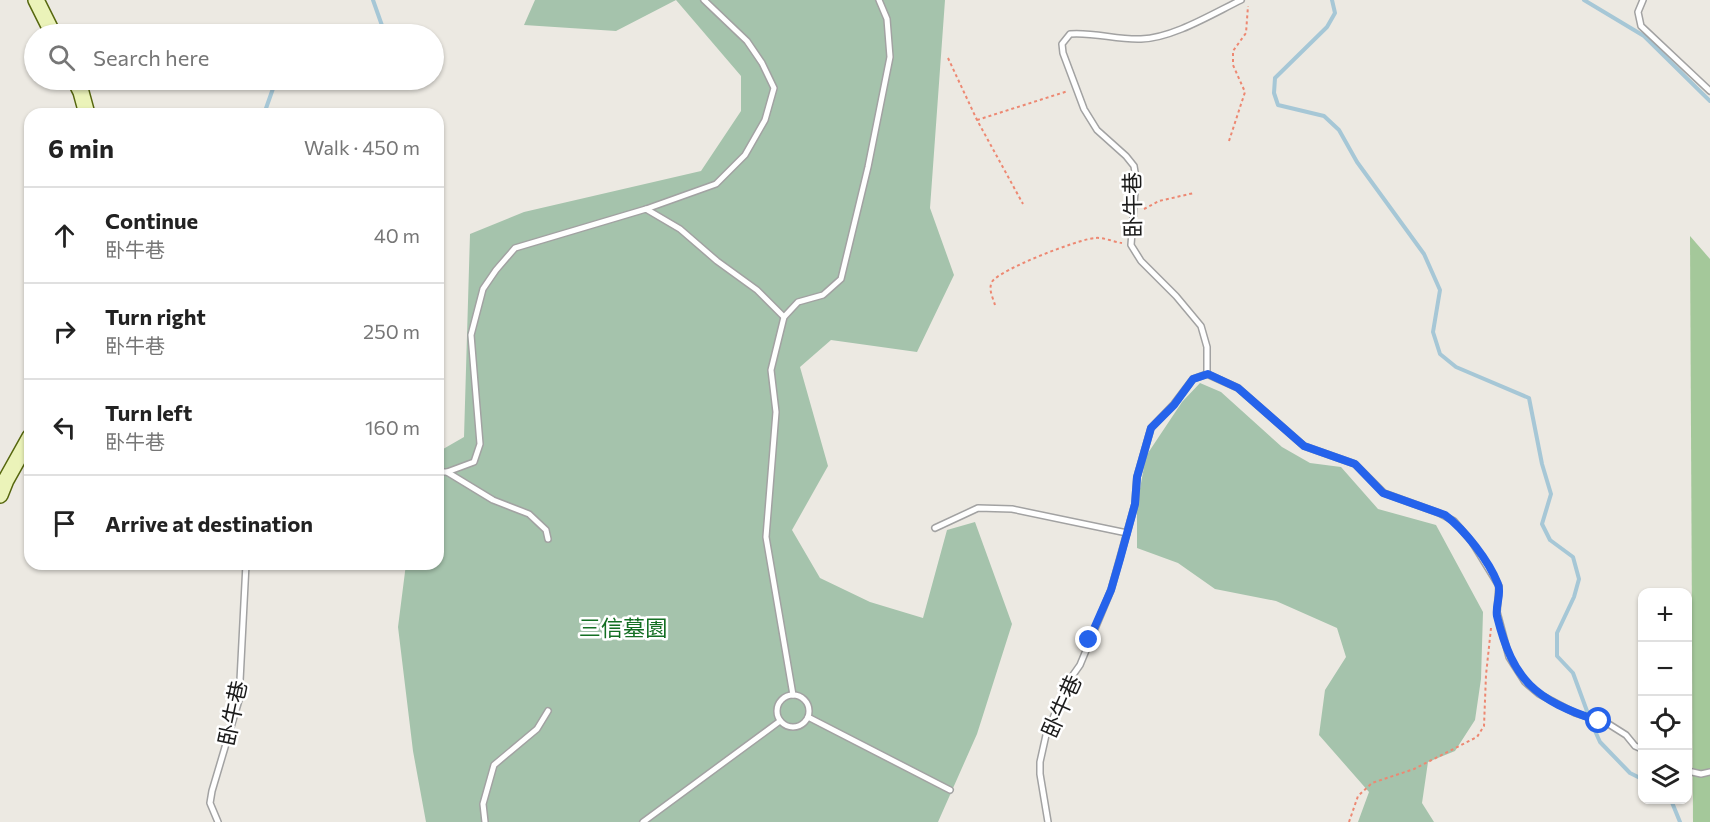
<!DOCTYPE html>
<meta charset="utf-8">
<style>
:root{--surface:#fff;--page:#f2f2f2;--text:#222;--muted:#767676;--line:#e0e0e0}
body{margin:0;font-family:Commissioner,"Noto Sans TC",sans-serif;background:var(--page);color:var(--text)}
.controls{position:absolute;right:18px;bottom:18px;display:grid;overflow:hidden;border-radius:12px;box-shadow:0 2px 4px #0004}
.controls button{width:54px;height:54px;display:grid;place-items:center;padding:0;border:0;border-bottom:2px solid var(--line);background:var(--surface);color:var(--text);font:30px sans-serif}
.stop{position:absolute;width:18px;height:18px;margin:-14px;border:4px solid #2563eb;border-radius:50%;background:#fff}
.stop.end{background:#2563eb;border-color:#fff;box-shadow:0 2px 6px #0008}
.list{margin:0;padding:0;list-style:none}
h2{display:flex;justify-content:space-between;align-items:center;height:78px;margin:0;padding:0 24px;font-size:26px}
h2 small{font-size:20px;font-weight:400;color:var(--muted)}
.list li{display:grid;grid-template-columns:39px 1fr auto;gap:18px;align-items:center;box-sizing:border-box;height:96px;padding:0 24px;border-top:2px solid var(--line)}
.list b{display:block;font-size:22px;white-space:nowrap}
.list p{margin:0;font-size:20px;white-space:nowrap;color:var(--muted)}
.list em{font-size:20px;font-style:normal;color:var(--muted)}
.icon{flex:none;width:33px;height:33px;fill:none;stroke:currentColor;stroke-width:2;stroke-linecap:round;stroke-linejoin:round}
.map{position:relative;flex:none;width:1710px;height:822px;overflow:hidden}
.search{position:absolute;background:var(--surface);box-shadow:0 2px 4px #0004;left:24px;top:24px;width:420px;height:66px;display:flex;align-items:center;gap:15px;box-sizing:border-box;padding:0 21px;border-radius:33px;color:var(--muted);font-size:22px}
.panel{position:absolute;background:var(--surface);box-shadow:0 2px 4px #0004;left:24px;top:108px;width:420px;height:462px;border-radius:18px}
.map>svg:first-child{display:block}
.forest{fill:#a4c89a}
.cemetery{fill:#a5c3ac}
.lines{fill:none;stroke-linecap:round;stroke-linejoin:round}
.stream{stroke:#a6c7d6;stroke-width:4}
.lane-casing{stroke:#a2a2a2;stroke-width:8}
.secondary-casing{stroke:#56670e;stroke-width:18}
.path{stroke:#ed8872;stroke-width:2;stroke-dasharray:3 3;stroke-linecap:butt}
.lane{stroke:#fff;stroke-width:5}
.secondary{stroke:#ebf3b9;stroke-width:15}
.route{stroke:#2563eb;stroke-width:8}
.labels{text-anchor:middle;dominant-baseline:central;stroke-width:5;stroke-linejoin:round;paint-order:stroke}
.street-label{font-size:22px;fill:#1b1b1b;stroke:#fff}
.park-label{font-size:22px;fill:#146f23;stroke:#fff}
</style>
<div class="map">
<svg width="1710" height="822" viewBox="0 0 1710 822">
<rect width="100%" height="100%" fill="#ece9e2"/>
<path class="forest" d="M1690,236L1710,259V822H1693Z"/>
<g class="cemetery">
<path d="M535,0H945L930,208L954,275L917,352L831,340L800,367L828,466L792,530L820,578L870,602L923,618L947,530L975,522L1012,624L977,734L938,822H426L413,751L398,627L406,564H438V452L464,437L470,234L524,212L701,171L741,111V76L676,0L616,31L524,25Z"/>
<path d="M1200,383L1221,392L1282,447L1310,463L1341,467L1378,509L1436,525L1483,612L1481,679L1475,720L1455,751L1428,762L1422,803L1434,822H1358L1369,792L1319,735L1325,690L1346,657L1337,628L1276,601L1215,589L1178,563L1137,548V505L1146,456L1182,402Z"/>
</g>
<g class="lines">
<g class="stream">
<path d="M373,0L385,34"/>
<path d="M1332,0L1335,13L1327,27L1275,78L1274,93L1278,105L1324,116L1339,130L1357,162L1424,254L1440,290L1433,332L1440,354L1456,367L1529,398L1542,464L1551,494L1542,524L1550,540L1573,557L1579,579L1574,597L1557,633V656L1573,673L1591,722L1600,742L1630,773L1642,779"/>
<path d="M1584,0L1644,36L1710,101"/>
<path d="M264,114L276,80"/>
<path d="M1671,800L1680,822"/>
</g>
<defs>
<g id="lane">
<path d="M1643,0L1638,12L1641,26L1710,91"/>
<path d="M646,209L716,184L745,155L765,120L774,88L762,63L747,41L704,0"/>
<path d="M1207,374V347L1201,326L1176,296L1141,261L1131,245L1136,178L1134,166L1126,156L1097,130L1084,109L1063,53L1062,44L1070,34C1094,32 1117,40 1141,39C1173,38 1212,14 1241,0"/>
<path d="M438,472H447L493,500L529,514L546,530L548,539"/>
<path d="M447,472L474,462L480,444L471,335L483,289L496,270L515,248L646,209L680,229L717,261L757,290L784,317"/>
<path d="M935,528L978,508L1012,509L1127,533"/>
<path d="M793,695L766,537L776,412L771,370L784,317L798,302L823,295L841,279L868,167L890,57L887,19L879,0"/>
<circle cx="793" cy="711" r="16"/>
<path d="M808,717L950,790"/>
<path d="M1688,771L1701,774L1710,772"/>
<path d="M218,822L210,803L212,791L239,700L246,564"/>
<path d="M485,822L483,804L494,765L537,729L548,711"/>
<path d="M643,822L780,721"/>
<path d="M1048,822L1040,774V762L1046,735L1068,682L1080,665L1111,590L1135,504L1137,477L1151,428L1174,404L1193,379L1207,374L1238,388L1304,446L1355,464L1384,493L1439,513L1454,521L1472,542L1499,586L1497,612L1509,657L1525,682L1539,694L1575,713L1607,723L1626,735L1635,746L1642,749"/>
</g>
<g id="secondary">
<path d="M36,0L53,34"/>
<path d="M75,80L81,92L87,114"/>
<path d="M0,495L6,480L30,437"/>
</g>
</defs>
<use href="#lane" class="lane-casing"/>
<use href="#secondary" class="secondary-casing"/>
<g class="path">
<path d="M948,58L977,120L1023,204"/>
<path d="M977,120L1068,91"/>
<path d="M1229,141L1245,92L1233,65V51L1246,33L1248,6"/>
<path d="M1144,209L1159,201L1194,193"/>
<path d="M995,305C993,298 988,289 992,282C998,270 1079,239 1095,238C1103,237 1114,242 1122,243"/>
<path d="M1349,822L1358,796L1372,783L1414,769L1477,737L1484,726L1486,675L1491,628"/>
</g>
<use href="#lane" class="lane"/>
<use href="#secondary" class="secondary"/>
</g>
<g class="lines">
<path class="route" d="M1089,640L1111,590L1120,559L1135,504L1137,477L1151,428L1174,405L1193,379L1208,374L1238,388L1304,446L1355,464L1383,493L1445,515C1465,530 1489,561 1498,584C1502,593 1495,606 1497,616C1513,681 1535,700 1599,721"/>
</g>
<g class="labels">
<g class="street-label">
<text transform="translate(1132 205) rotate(-91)">卧牛巷</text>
<text transform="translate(1061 706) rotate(-66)">卧牛巷</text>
<text transform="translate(232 713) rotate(-78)">卧牛巷</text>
</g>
<g class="park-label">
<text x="623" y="627">三信墓園</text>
</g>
</g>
</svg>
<div class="controls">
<button>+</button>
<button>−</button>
<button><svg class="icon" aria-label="locate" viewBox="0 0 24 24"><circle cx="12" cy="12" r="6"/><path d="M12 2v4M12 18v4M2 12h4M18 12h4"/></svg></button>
<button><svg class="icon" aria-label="layers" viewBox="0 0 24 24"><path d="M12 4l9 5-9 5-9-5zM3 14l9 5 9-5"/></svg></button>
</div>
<div class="stop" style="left:1599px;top:721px"></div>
<div class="stop end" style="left:1089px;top:640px"></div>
<div class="search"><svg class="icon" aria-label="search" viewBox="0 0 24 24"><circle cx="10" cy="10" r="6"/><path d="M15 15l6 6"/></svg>Search here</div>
<section class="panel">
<h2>6 min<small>Walk · 450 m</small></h2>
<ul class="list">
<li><svg class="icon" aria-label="ahead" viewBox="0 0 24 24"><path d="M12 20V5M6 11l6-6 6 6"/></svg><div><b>Continue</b><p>卧牛巷</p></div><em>40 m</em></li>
<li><svg class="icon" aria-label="right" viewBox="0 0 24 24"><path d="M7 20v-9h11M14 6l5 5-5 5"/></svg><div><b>Turn right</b><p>卧牛巷</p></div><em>250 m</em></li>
<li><svg class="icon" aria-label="left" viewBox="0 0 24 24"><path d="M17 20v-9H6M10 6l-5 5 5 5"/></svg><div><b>Turn left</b><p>卧牛巷</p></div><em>160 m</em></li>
<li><svg class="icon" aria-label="arrive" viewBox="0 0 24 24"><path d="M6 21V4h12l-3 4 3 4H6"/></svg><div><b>Arrive at destination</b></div></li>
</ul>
</section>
</div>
